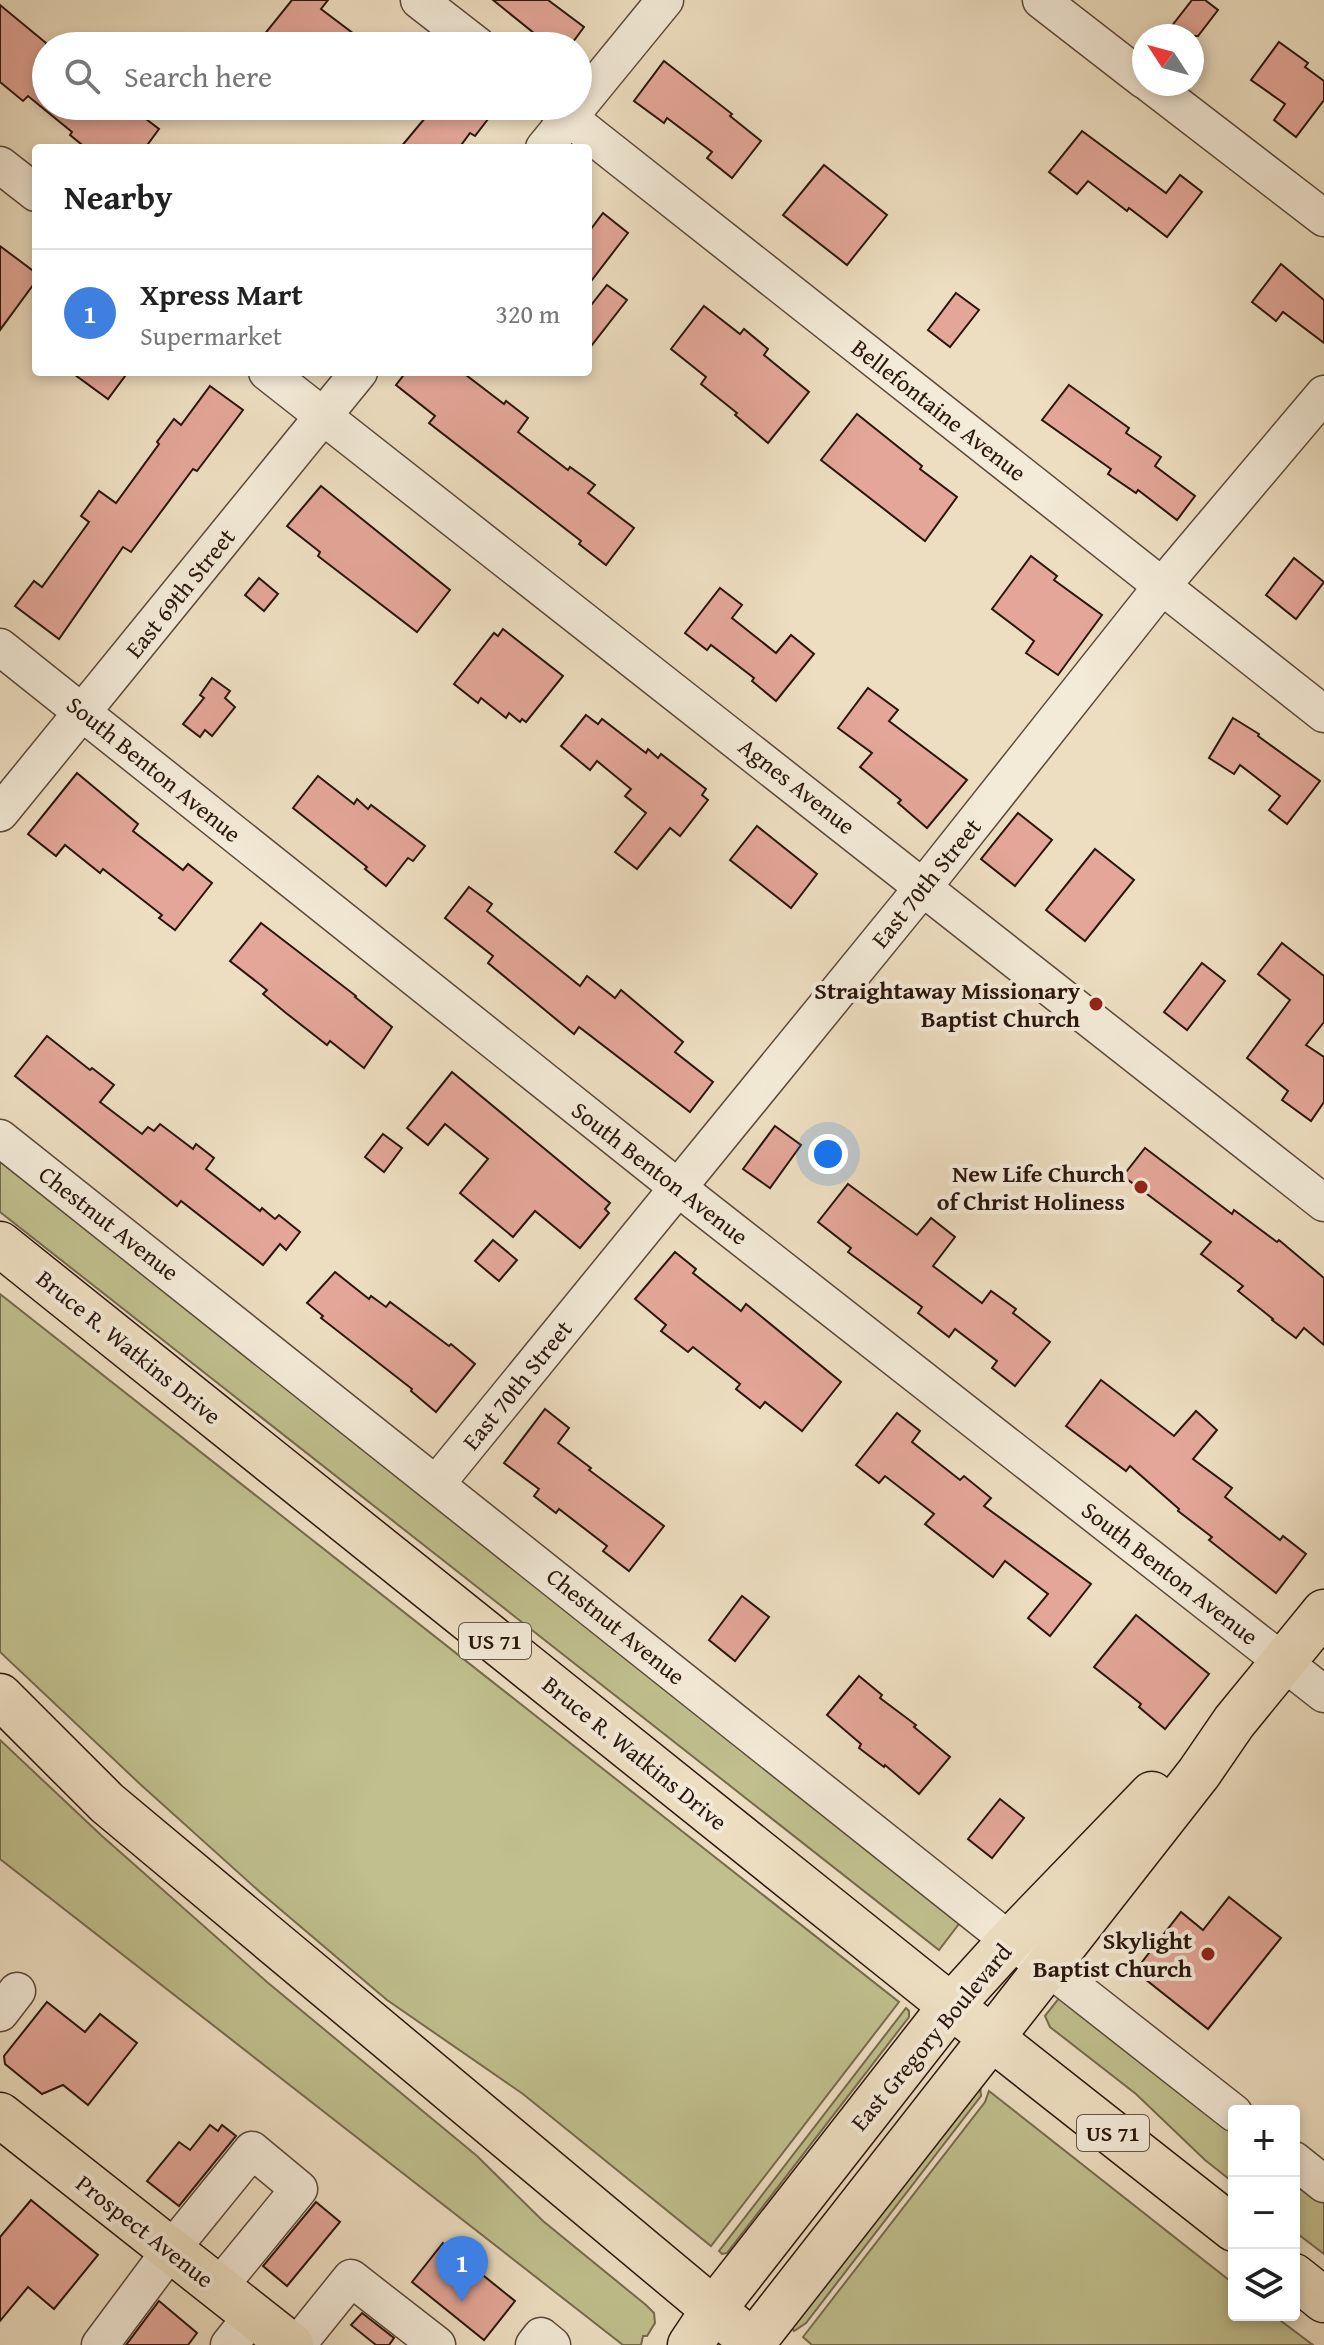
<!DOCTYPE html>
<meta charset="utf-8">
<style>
:root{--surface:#fff;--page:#f6f6f6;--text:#222;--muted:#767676;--line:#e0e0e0;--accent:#b45309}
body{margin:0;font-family:"Gentium Book Plus",serif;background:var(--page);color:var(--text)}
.controls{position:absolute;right:24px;bottom:24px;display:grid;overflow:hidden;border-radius:8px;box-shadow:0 4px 12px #0003}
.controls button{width:72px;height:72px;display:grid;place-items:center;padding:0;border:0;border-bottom:2px solid var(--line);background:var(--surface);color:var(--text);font:40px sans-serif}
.compass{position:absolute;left:1132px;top:24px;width:72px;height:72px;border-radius:50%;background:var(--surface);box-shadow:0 4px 12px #0003;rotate:306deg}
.you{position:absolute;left:828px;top:1154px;width:28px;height:28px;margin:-20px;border:6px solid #fff;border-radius:50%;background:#1a73e8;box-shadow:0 0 0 12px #1a73e833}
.badge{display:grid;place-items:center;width:52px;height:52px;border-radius:50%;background:var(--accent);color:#fff;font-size:26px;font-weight:700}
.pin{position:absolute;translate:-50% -66px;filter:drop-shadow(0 2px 4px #0008)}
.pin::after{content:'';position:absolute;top:42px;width:28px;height:24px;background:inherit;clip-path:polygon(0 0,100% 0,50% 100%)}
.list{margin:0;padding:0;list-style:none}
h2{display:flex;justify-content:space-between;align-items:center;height:104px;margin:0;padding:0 32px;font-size:34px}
h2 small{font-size:26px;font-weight:400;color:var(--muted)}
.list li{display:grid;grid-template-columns:52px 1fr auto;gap:24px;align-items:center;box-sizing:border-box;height:128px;padding:0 32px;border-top:2px solid var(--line)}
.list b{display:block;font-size:30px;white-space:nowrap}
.list p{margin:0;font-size:26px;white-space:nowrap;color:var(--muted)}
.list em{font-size:26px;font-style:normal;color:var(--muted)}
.icon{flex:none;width:44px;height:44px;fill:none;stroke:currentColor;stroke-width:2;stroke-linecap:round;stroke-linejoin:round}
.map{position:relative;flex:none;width:1324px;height:2345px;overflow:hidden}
.search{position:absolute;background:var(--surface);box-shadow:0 4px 12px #0003;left:32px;top:32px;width:560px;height:88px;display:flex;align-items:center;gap:20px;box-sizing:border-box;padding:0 28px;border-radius:44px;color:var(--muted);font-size:30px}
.panel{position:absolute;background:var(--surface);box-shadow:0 4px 12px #0003;left:32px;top:144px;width:560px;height:232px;border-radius:8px}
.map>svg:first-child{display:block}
.green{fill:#c0bf8d;stroke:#766a4d;stroke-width:2}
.building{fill:#e3a698;stroke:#2b160d;stroke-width:2}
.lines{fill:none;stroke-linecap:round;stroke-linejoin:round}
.minor-casing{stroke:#5c483a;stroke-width:39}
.major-casing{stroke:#2b160d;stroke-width:47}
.highway-casing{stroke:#2b160d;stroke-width:47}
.minor{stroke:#f3ead7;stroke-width:36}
.major{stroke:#eddec1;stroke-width:44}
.highway{stroke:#eddec1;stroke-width:44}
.poi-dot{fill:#8f2418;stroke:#f3ead7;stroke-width:3}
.labels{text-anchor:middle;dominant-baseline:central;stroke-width:8;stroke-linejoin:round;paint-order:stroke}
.shield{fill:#f3ead7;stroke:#67564a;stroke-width:2}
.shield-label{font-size:22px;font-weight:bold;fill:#2b160d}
.street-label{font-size:24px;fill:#2b160d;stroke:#f3ead7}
.poi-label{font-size:24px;font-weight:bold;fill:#2b160d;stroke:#f3ead7;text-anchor:end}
</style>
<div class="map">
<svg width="1324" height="2345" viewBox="0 0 1324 2345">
<rect width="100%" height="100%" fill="#eddec1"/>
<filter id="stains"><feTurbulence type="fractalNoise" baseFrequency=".0025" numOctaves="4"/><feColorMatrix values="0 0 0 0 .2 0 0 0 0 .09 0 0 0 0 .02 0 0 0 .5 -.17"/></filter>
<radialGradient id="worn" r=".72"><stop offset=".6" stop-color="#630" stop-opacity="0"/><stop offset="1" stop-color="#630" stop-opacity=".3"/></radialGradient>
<g class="green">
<path d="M0,1156L962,1920L939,1950L0,1212Z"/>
<path d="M0,1294L899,2002L711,2246L523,2094L387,2000L261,1893L140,1784L0,1652Z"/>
<path d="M0,1740L102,1836L267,1982L477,2156L543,2221L646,2305L654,2313L655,2323L647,2336H643L641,2345H623L0,1859Z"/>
<path d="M1060,1997L1074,2005L1234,2132V2183L1205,2160L1136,2094L1050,2027L1045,2016Z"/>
<path d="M906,2008L909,2011V2017L727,2253L722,2254L719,2251Z"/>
<path d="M980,2084L981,2096L806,2323L794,2331L791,2326Z"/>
<path d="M989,2091L1234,2284V2315H1273L1313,2345H812L803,2337L985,2102Z"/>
<path d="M1294,2179L1324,2203V2254L1294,2231Z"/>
</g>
<g class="building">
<path d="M292,0H328L321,9L370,46H276L263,36Z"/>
<path d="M493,0H548L584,27L570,46H550Z"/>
<path d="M1192,0H1205L1218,10L1198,36H1164Z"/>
<path d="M0,5L46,43V106H129L159,129L145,148H86L70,135L72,132L28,96L23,101L0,82Z"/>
<path d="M1279,42L1308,63L1305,67L1324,81V100L1296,137L1274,120L1285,104L1251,80Z"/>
<path d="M664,61L732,114L730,116L761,141L732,178L707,158L712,152L667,118L664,123L634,101Z"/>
<path d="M435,106H498L475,136L470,133L459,148H400Z"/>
<path d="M1082,131L1166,193L1180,175L1202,192L1167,237L1129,208L1127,211L1088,181L1077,194L1049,172Z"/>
<path d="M824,165L887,215L847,265L783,215Z"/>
<path d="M603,213L628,233L588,285V233Z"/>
<path d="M0,246L36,273V281L0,330Z"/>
<path d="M1281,264L1324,300V343L1283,312L1276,321L1252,302Z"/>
<path d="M607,285L627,300L588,350V309Z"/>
<path d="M956,293L979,310L950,347L928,330Z"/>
<path d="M704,306L740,334L744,329L768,349L764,355L809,392L768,443L735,415L737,413L701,384L706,377L671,349Z"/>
<path d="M71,372H128L108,399Z"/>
<path d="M406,372H462L504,404L506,401L528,418L518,432L568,470L570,467L595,485L588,493L634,528L606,565L579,544L581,541L429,423L435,416L396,385Z"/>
<path d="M1069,385L1129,428L1126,433L1161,457L1155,466L1195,496L1177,520L1138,490L1136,493L1108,474L1111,469L1042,420Z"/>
<path d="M210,386L243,410L197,471L193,469L131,552L123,547L59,639L15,606L34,581L42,587L89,522L81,516L99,491L116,503L159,444L157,442L174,419L181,425Z"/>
<path d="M857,414L922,466L920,469L957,497L925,541L821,460Z"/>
<path d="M321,486L450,590L417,632L318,556L320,552L287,526Z"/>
<path d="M1031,556L1057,576L1054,580L1102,615L1058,675L1026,653L1034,641L992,609Z"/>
<path d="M1294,558L1324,582L1296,619L1266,595Z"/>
<path d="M259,578L278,594L264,611L245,595Z"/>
<path d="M720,588L742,605L732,618L776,653L791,635L814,654L776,701L752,681L754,678L711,645L707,650L685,633Z"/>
<path d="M503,629L563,676L526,722L522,719L520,722L509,713L506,718L481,698L478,703L454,684L494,633L498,636Z"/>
<path d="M212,678L230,691L225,698L235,707L212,736L205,730L200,737L183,724L204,698L200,695Z"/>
<path d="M868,688L898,710L889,721L967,780L927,828L898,803L901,800L860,767L872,753L838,728Z"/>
<path d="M586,715L598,724L602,719L646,753L648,749L658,758L661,754L706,789L702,795L708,800L680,836L670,828L637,869L615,852L646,813L625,796L631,789L597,761L590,770L561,746Z"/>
<path d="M1233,718L1259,734L1258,736L1320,781L1287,824L1269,810L1280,796L1240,765L1234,774L1209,758Z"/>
<path d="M77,773L138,824L133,831L183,870L188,864L212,883L175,930L159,918L162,915L103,869L100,873L65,845L56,856L28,834Z"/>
<path d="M318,776L354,804L357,799L368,809L371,805L425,846L413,861L408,858L386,886L365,869L367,867L293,808Z"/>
<path d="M1018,813L1052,840L1015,886L981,859Z"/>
<path d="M757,826L817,874L791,908L730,860Z"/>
<path d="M1095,849L1134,880L1085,941L1046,910Z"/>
<path d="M469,887L492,904L487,911L580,986L587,976L615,998L621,990L683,1042L675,1052L713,1082L690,1112L579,1027L574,1034L488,963L493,956L445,918Z"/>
<path d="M261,923L356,996L355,997L392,1027L364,1068L330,1041L327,1045L286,1013L263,994L267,990L230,961Z"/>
<path d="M1282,943L1324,976V1022L1306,1045L1324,1057V1102L1311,1121L1282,1100L1288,1091L1247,1058L1290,1000L1258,974Z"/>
<path d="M1202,963L1225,981L1187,1030L1164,1012Z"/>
<path d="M47,1036L90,1070L92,1068L114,1085L100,1102L142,1134L148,1127L154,1131L160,1124L193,1149L196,1144L214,1158L206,1169L260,1211L262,1208L275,1219L279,1215L300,1232L286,1250L280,1244L263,1265L181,1201L177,1206L15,1076Z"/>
<path d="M452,1072L610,1203L605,1209L609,1213L580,1248L535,1211L513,1237L460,1193L488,1159L445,1124L428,1145L407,1128Z"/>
<path d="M775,1126L801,1145L770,1188L743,1169Z"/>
<path d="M383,1134L402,1148L384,1172L365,1157Z"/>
<path d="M1145,1148L1232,1214L1234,1210L1277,1242L1279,1240L1324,1278V1345L1304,1328L1296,1338L1272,1320L1273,1319L1238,1291L1243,1286L1201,1254L1211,1242L1123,1176Z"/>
<path d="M848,1184L917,1235L931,1218L955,1237L933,1266L982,1303L991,1291L1016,1309L1013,1313L1050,1342L1015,1386L992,1368L997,1361L955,1329L949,1337L918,1313L922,1307L848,1252L851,1248L818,1222Z"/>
<path d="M493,1240L517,1260L499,1281L475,1261Z"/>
<path d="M675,1252L696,1269L693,1273L741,1311L746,1304L841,1382L802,1431L765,1402L760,1408L736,1389L740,1384L693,1347L688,1352L661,1331L666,1325L635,1299Z"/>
<path d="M335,1272L369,1299L371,1296L386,1307L390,1302L449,1346L451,1344L475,1364L436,1412L411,1391L412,1389L321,1318L323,1316L307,1303Z"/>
<path d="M1101,1380L1174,1436L1196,1411L1217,1430L1193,1459L1232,1488L1225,1497L1280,1540L1283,1536L1306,1554L1276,1593L1209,1540L1212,1537L1178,1511L1179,1509L1130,1466L1126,1471L1066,1426Z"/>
<path d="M545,1409L569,1428L558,1443L591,1468L589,1470L664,1526L629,1571L603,1551L607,1546L559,1509L556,1513L534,1496L539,1489L504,1463Z"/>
<path d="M897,1413L920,1431L912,1442L960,1480L964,1476L991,1498L984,1506L1091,1584L1050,1636L1028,1618L1048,1594L1005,1561L993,1577L925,1524L934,1514L885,1476L879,1483L856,1465Z"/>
<path d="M742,1596L769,1617L735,1661L709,1640Z"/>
<path d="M1136,1615L1209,1674L1165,1729L1139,1707L1141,1704L1094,1667Z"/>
<path d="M859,1676L882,1695L880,1698L916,1725L914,1727L950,1757L919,1794L885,1765L884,1767L859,1748L861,1744L827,1715Z"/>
<path d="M1000,1799L1024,1818L992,1858L968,1839Z"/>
<path d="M1229,1897L1281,1938L1208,2029L1135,1971L1181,1912L1203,1930Z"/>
<path d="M47,2002L85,2032L100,2014L137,2043L88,2105L63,2085L42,2094L5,2064L4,2056Z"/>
<path d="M210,2125L218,2131L222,2125L236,2136L179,2206L147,2181L179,2142L190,2150Z"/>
<path d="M31,2200L98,2255L54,2309L28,2287L0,2321V2237Z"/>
<path d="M316,2202L340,2222L287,2286L263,2266Z"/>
<path d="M443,2243L515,2301L484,2340L412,2282Z"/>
<path d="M159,2301L197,2333L188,2345H126Z"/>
<path d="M362,2313L394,2338L389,2345H376L351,2325Z"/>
</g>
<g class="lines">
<defs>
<g id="minor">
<path d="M419,0L478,46"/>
<path d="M1041,0L1144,80"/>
<path d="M1150,84L1324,218"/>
<path d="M554,106L1324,714"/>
<path d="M544,148L665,0"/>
<path d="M0,165L36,193"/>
<path d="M267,372L1324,1203"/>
<path d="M0,647L696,1202L1324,1694"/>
<path d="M0,813L359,372"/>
<path d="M0,1138L1010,1941L1048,1967L1234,2113"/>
<path d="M437,1483L924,886L1162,586L1324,394"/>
<path d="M0,2013L17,1991"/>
<path d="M1294,2160L1324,2184"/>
<path d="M100,2345L170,2251L252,2150L299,2189L218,2288"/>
<path d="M229,2345L253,2315"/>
<path d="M297,2345L351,2278L437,2345"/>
<path d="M534,2345L541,2336L552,2345"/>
</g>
<g id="major">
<path d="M0,2115L291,2345"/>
<path d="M690,2345L714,2309L951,2006L1010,1941L1152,1794"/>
<path d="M751,2345L1199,1773L1234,1722L1324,1612"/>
</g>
<g id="highway">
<path d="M0,1244L951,2006L1234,2229"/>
<path d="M0,1696L107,1803L756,2345"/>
<path d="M1294,2276L1324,2300"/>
</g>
</defs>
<use href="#minor" class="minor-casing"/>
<use href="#major" class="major-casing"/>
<use href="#highway" class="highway-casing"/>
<use href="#minor" class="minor"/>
<use href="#major" class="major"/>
<use href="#highway" class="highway"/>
</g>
<g class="poi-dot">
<circle cx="1096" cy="1004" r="8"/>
<circle cx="1141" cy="1187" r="8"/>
<circle cx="1208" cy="1954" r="8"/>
</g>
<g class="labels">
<g class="shield">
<rect x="459" y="1623" width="72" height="36" rx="6"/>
<rect x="1077" y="2115" width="72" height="36" rx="6"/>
</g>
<g class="shield-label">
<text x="495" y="1641">US 71</text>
<text x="1113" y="2133">US 71</text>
</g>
<g class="street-label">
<text transform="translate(939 410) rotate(38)">Bellefontaine Avenue</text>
<text transform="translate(180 593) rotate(-51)">East 69th Street</text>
<text transform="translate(154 769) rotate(39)">South Benton Avenue</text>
<text transform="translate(797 786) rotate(38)">Agnes Avenue</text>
<text transform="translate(926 883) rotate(-51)">East 70th Street</text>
<text transform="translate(660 1173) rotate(38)">South Benton Avenue</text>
<text transform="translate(109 1223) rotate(38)">Chestnut Avenue</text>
<text transform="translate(129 1347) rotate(39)">Bruce R. Watkins Drive</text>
<text transform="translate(517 1385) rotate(-51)">East 70th Street</text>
<text transform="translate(1170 1573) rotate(38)">South Benton Avenue</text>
<text transform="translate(616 1626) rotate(39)">Chestnut Avenue</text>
<text transform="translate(635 1753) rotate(39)">Bruce R. Watkins Drive</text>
<text transform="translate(931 2037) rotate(-50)">East Gregory Boulevard</text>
<text transform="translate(145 2231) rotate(38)">Prospect Avenue</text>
</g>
<g class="poi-label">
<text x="1080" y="990">Straightaway Missionary<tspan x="1080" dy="28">Baptist Church</tspan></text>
<text x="1125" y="1173">New Life Church<tspan x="1125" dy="28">of Christ Holiness</tspan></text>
<text x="1192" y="1940">Skylight<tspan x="1192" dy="28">Baptist Church</tspan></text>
</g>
</g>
<rect width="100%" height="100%" filter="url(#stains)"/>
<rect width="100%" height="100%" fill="url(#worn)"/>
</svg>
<div class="controls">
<button>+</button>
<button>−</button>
<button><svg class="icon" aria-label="layers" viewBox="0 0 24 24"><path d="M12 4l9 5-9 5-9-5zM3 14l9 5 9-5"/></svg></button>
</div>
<svg class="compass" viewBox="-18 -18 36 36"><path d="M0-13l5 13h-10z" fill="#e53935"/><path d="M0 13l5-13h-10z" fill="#767676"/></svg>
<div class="you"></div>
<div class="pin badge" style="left:462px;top:2302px;background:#3f7fe0">1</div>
<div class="search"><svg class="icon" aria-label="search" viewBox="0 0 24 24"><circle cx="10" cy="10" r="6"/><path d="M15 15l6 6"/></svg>Search here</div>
<section class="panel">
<h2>Nearby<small></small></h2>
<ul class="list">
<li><span class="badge" style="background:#3f7fe0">1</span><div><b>Xpress Mart</b><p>Supermarket</p></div><em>320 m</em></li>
</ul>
</section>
</div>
